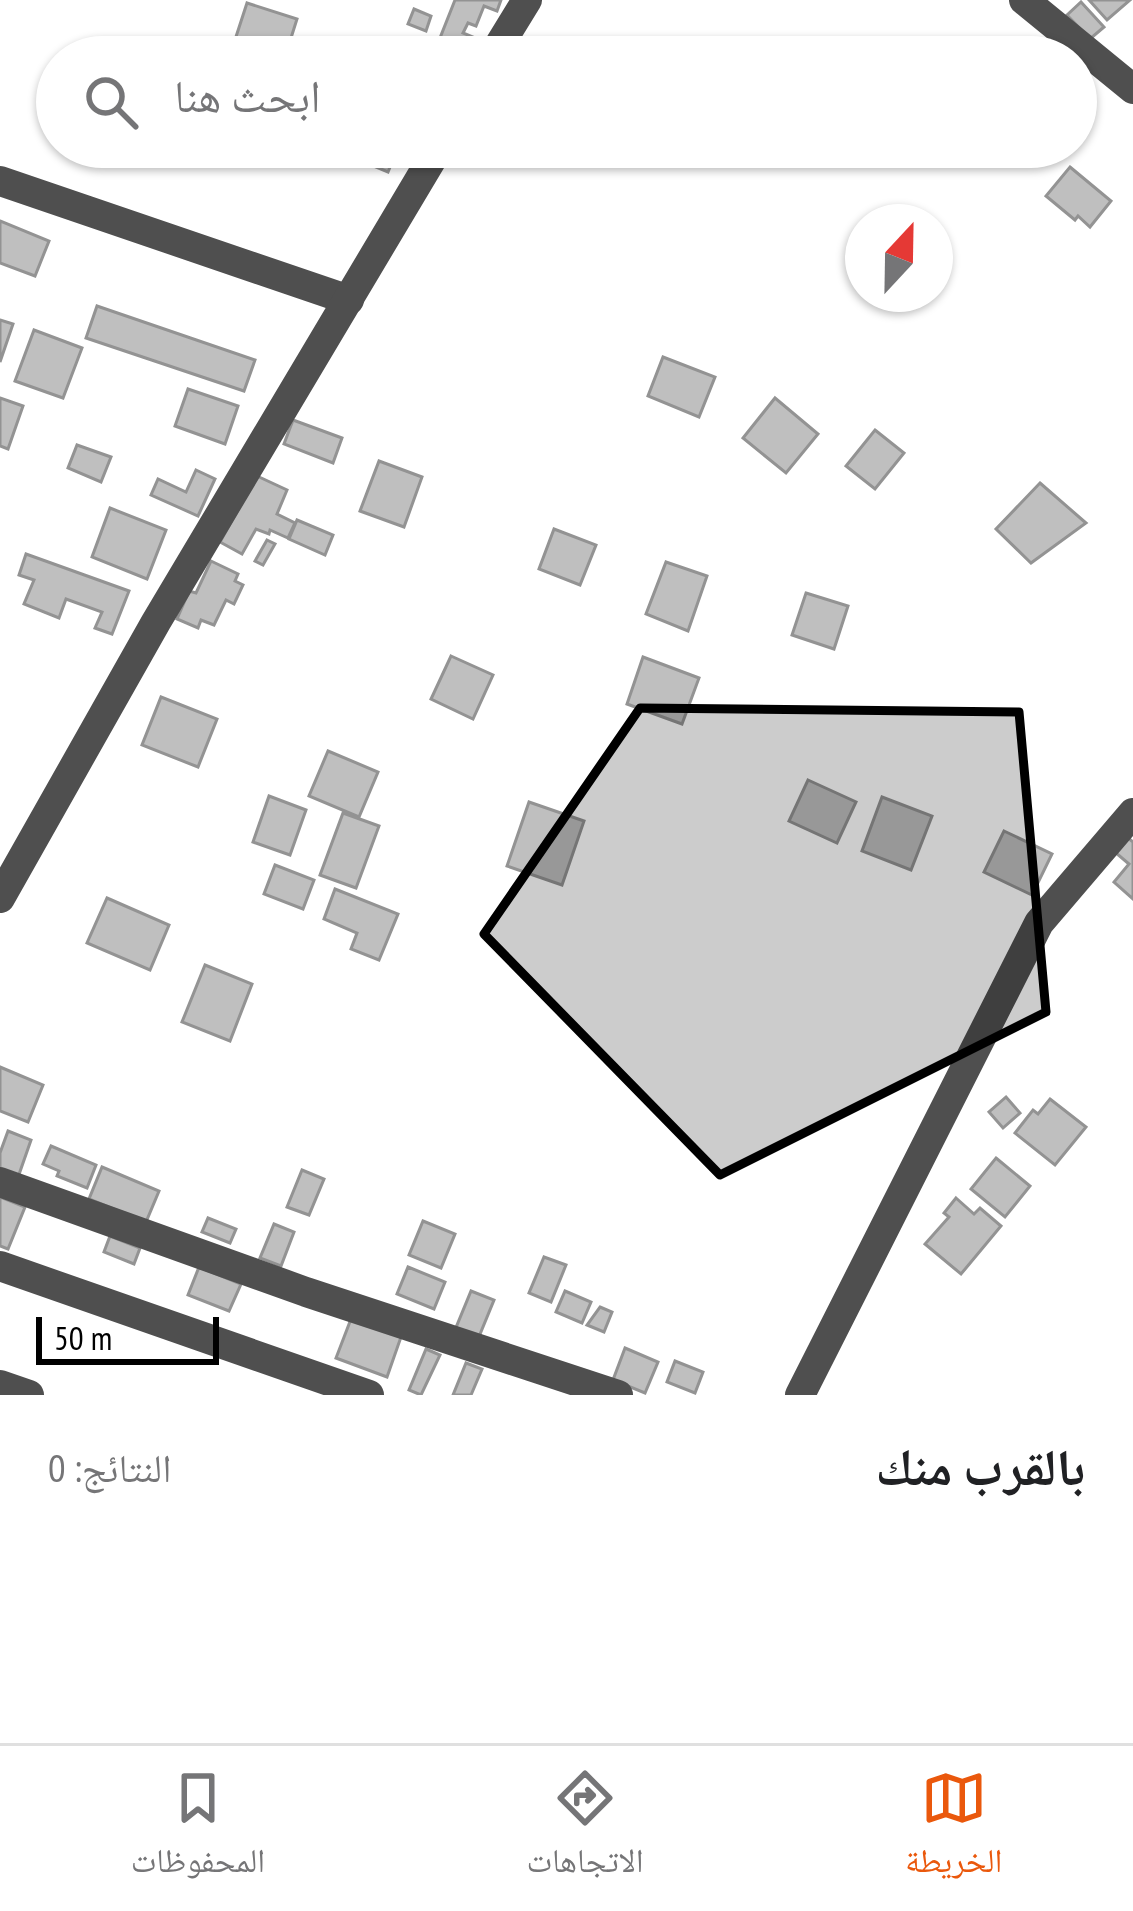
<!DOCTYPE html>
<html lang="ar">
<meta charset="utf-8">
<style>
:root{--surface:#fff;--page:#f6f6f6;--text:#202124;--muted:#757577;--line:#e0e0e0;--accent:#ea580c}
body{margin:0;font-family:"PT Sans Narrow","Noto Naskh Arabic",sans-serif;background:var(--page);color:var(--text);direction:rtl}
.compass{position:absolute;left:845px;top:204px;width:108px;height:108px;border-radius:50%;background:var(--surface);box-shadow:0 3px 9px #0004;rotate:22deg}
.scale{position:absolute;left:36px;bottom:30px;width:183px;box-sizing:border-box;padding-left:12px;border:6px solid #000;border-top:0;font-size:33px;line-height:42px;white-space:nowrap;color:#000;-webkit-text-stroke:9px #fff;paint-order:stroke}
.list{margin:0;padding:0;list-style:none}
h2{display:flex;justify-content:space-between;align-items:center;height:156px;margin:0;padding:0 48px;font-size:51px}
h2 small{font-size:39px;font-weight:400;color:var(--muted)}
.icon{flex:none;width:66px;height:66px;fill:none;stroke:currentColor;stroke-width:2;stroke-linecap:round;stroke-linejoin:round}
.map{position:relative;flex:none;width:1133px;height:1395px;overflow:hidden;direction:ltr}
.search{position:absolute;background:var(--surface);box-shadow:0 3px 9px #0004;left:36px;right:36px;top:36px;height:132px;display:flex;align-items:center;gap:30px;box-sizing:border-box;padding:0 42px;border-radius:66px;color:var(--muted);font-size:45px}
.sheet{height:348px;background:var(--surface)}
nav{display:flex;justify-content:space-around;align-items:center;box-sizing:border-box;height:168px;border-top:3px solid var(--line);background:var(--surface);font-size:33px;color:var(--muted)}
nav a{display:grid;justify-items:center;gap:6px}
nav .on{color:var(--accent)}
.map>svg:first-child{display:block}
.building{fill:#bfbfbf;stroke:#939393;stroke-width:3}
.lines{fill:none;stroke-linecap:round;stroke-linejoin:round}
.minor{stroke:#4f4f4f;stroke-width:30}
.marked{fill:#000;fill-opacity:0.2;stroke:#000;stroke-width:9;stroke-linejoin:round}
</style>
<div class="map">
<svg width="1133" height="1395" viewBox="0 0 1133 1395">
<rect width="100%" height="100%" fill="#fff"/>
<g class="building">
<path d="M455,0H501L497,11L484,6L476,26L468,23L463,33L473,37L468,49L440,38Z"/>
<path d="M1089,0H1130L1107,20Z"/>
<path d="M1081,2L1104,27L1090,39L1067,15Z"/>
<path d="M247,3L297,19L285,57H258L232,49Z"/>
<path d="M414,9L431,16L426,31L408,24Z"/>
<path d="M328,147H381L379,151L394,157L388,172Z"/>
<path d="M1070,167L1111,201L1090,227L1078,216L1075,220L1046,196Z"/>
<path d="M0,221L49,241L35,276L0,263Z"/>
<path d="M97,306L255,360L244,391L86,338Z"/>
<path d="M0,320L13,324L0,362Z"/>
<path d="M34,330L82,348L63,398L15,381Z"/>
<path d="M663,357L715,377L699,417L648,396Z"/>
<path d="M188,389L238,406L225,444L175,426Z"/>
<path d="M0,398L23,406L8,449L0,446Z"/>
<path d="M775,398L818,434L786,473L743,438Z"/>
<path d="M293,420L342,438L333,463L284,444Z"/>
<path d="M875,430L904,453L875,489L846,466Z"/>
<path d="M77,445L111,457L101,482L68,468Z"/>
<path d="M379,461L422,477L404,527L360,511Z"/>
<path d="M196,470L215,479L198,516L151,495L158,479L186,492Z"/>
<path d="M257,476L287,490L277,514L295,523L288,538L270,530L269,534L256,529L242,554L220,542Z"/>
<path d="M1040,483L1086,523L1031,563L996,529Z"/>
<path d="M110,508L166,530L147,579L92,557Z"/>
<path d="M297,520L333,535L325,555L289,539Z"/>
<path d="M554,529L596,545L580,585L539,569Z"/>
<path d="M267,540L275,544L263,565L255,561Z"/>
<path d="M26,554L129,591L112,634L95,628L102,612L66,599L59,618L24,604L34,580L19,575Z"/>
<path d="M211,561L238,574L235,581L243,585L234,604L226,600L214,625L201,620L198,628L177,619L189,591L196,593Z"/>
<path d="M666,562L707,576L688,631L646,614Z"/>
<path d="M806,593L848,606L834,649L792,635Z"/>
<path d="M451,656L493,675L473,719L431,699Z"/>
<path d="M643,657L699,678L682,724L627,704Z"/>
<path d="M161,697L217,719L198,767L142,745Z"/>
<path d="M328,751L378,772L359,817L309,796Z"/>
<path d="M808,780L856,802L837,843L789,821Z"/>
<path d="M269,796L306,810L290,855L253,842Z"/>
<path d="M882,797L932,816L911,870L862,851Z"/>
<path d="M529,802L584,821L562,885L507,866Z"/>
<path d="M343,813L379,826L356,888L320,875Z"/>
<path d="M1004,831L1052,854L1032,895L984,872Z"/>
<path d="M1127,837L1133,842V899L1114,882L1129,864L1116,853Z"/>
<path d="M275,865L314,880L303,909L264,894Z"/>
<path d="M335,889L398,914L379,960L351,949L357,933L324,919Z"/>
<path d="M107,898L169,925L150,970L87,943Z"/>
<path d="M205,965L252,984L230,1041L182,1022Z"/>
<path d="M0,1067L43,1085L28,1122L0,1111Z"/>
<path d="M1006,1097L1020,1113L1003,1128L989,1112Z"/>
<path d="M1050,1099L1086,1127L1055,1165L1015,1133L1033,1110L1038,1114Z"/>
<path d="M8,1131L31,1140L16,1183L0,1177V1153Z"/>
<path d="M51,1146L96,1165L87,1188L57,1176L59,1171L43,1164Z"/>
<path d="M996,1158L1030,1186L1005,1217L971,1189Z"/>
<path d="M102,1167L159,1191L146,1222L89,1199Z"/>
<path d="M302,1170L324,1179L309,1215L287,1207Z"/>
<path d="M0,1197L25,1207L8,1249L0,1246Z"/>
<path d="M956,1198L974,1214L980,1208L1001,1226L961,1274L925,1244L949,1217L944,1213Z"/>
<path d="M208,1218L236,1229L230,1243L202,1232Z"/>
<path d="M423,1221L455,1234L441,1268L409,1255Z"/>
<path d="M274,1224L294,1232L281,1266L260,1258Z"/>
<path d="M110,1236L140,1248L134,1264L104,1252Z"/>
<path d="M544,1257L566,1265L551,1302L529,1293Z"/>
<path d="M199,1267L241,1284L229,1311L188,1295Z"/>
<path d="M408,1267L445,1282L434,1309L397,1294Z"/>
<path d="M471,1291L494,1300L478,1339L455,1330Z"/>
<path d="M565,1291L591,1302L582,1323L556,1312Z"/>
<path d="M600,1307L612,1312L604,1332L587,1325Z"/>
<path d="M351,1319L401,1337L387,1377L336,1358Z"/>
<path d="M625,1348L658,1362L645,1393L613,1380Z"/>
<path d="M426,1349L440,1355L421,1395L409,1390Z"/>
<path d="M675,1361L703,1372L695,1393L667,1382Z"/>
<path d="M466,1363L482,1369L471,1395H453Z"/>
</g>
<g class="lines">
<g class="minor">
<path d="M1024,0L1133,89"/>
<path d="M492,57L527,0"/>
<path d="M0,181L349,300"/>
<path d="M0,898L156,622L439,147"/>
<path d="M0,1182L306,1292L618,1395"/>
<path d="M0,1266L369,1395"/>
<path d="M0,1385L29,1395"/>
<path d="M800,1395L1039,923L1133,813"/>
</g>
</g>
<path class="marked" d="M640,708L1019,712L1046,1012L720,1175L484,934Z"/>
</svg>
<svg class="compass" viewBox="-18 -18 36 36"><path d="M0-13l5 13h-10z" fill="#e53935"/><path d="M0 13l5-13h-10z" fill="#757577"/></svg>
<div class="scale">50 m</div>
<div class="search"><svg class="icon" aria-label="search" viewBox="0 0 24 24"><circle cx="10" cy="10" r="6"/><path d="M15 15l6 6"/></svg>ابحث هنا</div>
</div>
<section class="sheet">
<h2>بالقرب منك<small>النتائج: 0</small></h2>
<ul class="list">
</ul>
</section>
<nav>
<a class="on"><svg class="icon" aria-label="map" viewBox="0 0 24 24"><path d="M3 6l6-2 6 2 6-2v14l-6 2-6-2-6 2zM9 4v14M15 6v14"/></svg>الخريطة</a>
<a><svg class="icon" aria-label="directions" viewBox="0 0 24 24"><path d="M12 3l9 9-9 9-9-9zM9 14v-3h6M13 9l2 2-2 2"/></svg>الاتجاهات</a>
<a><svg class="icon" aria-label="saved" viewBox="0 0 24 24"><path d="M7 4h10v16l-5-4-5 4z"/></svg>المحفوظات</a>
</nav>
